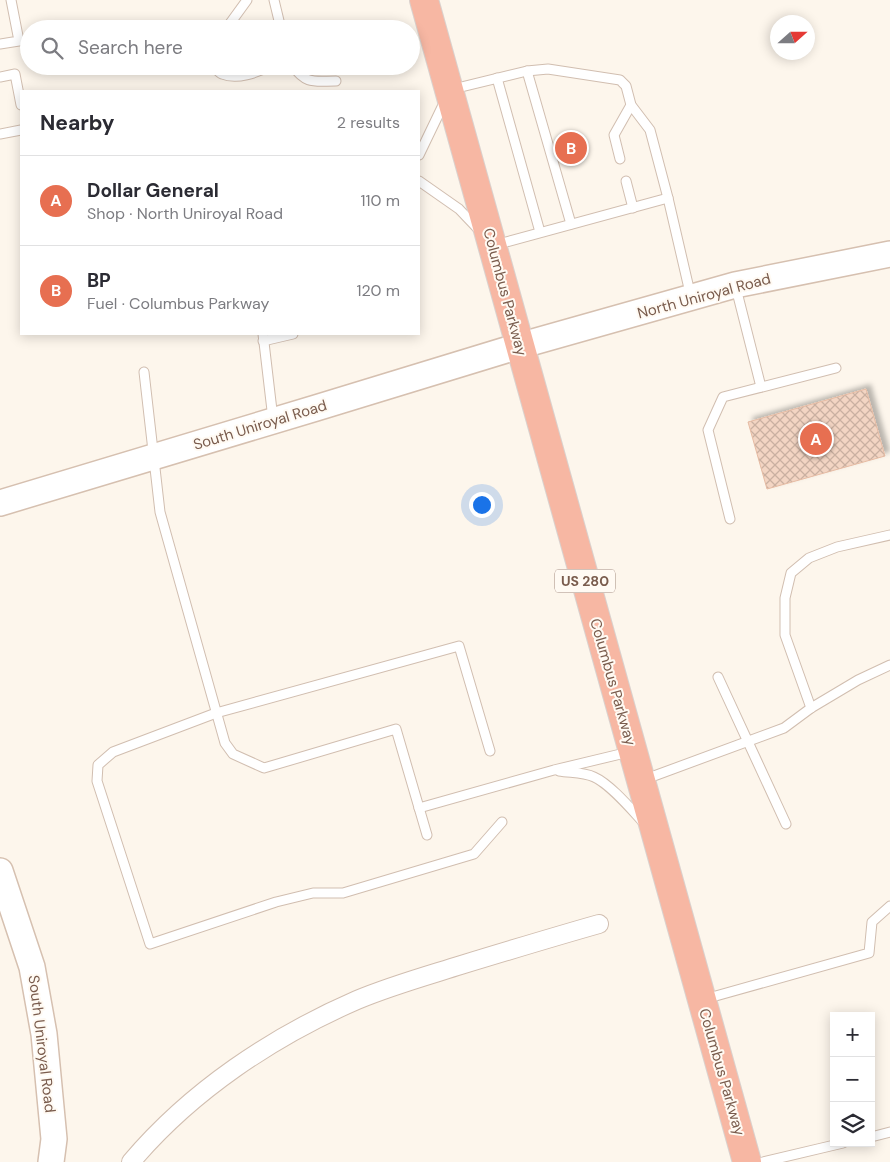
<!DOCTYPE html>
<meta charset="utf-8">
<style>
:root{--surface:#fff;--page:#f7f7f7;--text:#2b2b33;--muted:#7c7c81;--line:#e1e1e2;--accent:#e76f51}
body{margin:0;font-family:"DM Sans",sans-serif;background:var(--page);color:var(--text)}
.controls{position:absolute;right:15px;bottom:15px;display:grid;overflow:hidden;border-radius:0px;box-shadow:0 2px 12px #0003}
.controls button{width:45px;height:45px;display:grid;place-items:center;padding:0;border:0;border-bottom:1px solid var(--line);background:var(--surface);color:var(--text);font:25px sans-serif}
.compass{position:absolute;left:770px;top:15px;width:45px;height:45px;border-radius:50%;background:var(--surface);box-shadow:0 2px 12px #0003;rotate:69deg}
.you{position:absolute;left:481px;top:504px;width:18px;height:18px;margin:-12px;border:4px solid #fff;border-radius:50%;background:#1a73e8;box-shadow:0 0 0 8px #1a73e833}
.badge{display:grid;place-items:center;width:32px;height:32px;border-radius:50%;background:var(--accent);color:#fff;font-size:16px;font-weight:700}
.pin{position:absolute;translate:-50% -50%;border:2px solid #fff;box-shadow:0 1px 5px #0006}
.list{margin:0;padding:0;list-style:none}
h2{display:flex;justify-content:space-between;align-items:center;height:65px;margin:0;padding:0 20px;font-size:21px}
h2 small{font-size:16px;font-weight:400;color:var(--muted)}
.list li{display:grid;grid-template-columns:32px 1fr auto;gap:15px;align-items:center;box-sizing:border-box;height:90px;padding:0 20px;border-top:1px solid var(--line)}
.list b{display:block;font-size:19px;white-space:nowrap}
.list p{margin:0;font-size:16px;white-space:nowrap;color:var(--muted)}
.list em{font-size:16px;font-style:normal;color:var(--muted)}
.icon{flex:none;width:28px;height:28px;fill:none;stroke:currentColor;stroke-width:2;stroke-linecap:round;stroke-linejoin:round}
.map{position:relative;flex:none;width:890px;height:1162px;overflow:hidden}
.search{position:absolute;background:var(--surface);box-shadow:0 2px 12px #0003;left:20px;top:20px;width:400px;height:55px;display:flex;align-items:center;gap:12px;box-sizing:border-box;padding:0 18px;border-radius:28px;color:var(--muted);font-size:19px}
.panel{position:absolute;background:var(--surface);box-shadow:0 2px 12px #0003;left:20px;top:90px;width:400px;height:245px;border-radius:0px}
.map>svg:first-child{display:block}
.building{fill:url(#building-cross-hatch);stroke:#e6bba3;filter:url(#shadow)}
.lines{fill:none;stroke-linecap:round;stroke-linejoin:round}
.lane-casing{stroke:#d1beb0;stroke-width:11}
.street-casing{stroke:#d1beb0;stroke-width:20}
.secondary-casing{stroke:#d6c0b0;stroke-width:28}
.highway-casing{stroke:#dad1cd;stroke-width:30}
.lane{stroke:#fff;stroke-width:9}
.street{stroke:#fff;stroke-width:18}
.secondary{stroke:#fff;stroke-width:25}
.highway{stroke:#f7b7a3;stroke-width:28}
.labels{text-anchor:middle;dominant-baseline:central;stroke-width:4;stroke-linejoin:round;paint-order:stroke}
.shield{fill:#fffaf3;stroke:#a28b7f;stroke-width:1}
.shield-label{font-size:14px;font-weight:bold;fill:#7a5c4d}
.street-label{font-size:15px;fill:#7a5c4d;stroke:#fffaf3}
</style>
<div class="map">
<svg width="890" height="1162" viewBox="0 0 890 1162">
<defs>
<pattern id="building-cross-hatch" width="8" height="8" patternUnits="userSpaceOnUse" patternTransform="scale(1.25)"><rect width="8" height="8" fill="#f3d5c3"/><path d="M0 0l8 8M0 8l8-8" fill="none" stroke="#cab0a1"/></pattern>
<filter id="shadow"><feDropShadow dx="4.5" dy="-4.5" stdDeviation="2.5" flood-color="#0004"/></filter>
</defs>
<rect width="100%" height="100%" fill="#fdf6ec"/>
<path class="building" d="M866,389L885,456L767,489L748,422Z"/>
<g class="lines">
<defs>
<g id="lane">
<path d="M274,0L281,29"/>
<path d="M226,29L247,0"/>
<path d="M0,44L19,41L11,0"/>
<path d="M213,66C216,69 219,73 222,74C237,80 257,73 269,66"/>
<path d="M293,66C306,85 315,81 336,81"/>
<path d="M527,71L571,224"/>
<path d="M0,77L15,74L21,105"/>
<path d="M497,78L540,232"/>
<path d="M453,89L527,71L548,69L620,80L626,86L631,105L650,130L668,198L691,297"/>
<path d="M0,134L21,130"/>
<path d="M419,155L444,103"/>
<path d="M620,159L614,135L631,105"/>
<path d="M419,181L459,209L479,230"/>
<path d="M626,181L633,208"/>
<path d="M495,245L668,198"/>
<path d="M736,288L761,387"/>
<path d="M263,334L273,419"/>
<path d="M263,341L293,334"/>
<path d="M144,372L160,512L225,743L233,754L264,768L396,729L427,835"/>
<path d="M730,519L708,430L723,397L836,368"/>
<path d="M718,677L786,824"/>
<path d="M811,708L785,635V598L791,573L809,558L837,547L890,535"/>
<path d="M490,751L459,646L216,713L113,752L98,765L97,781L150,944L276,902L313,893H343L474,854L502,822"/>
<path d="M559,771C571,773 583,772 594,777C610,784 631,809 643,822"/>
<path d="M643,780L784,728L811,708L858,680L890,665"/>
<path d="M419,808L554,770L629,752"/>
<path d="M705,999L869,953L872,922L890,906"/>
<path d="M871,1137L890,1132"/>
<path d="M763,1162L843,1143"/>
</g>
<path id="street" d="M131,1162C191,1091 272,1037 357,1000C390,986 426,976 461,965C507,951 553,937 599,924"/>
<g id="secondary">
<path d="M0,503L316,408L519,346L735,285L890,254"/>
<path d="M0,871L32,967L44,1034L54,1139L51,1162"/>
</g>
<path id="highway" d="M424,0L747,1162"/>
</defs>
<use href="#lane" class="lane-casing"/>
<use href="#street" class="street-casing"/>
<use href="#secondary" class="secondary-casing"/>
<use href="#highway" class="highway-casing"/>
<use href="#lane" class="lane"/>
<use href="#street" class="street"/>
<use href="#secondary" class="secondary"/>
<use href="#highway" class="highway"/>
</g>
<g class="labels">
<rect class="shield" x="555" y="569.5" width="60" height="23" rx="4"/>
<g class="shield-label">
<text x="585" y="581">US 280</text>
</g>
<g class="street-label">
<text transform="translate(505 292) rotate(75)">Columbus Parkway</text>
<text transform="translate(704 296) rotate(-15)">North Uniroyal Road</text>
<text transform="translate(260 425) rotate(-17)">South Uniroyal Road</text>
<text transform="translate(613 682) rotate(74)">Columbus Parkway</text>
<text transform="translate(42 1044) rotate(83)">South Uniroyal Road</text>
<text transform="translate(722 1072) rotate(74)">Columbus Parkway</text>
</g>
</g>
</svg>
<div class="controls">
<button>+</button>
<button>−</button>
<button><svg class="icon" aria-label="layers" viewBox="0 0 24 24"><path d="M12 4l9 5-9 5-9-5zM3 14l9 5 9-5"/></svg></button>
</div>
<svg class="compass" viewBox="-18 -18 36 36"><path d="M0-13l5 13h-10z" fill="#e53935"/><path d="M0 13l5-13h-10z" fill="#7c7c81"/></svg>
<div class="you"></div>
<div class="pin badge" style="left:816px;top:439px">A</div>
<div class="pin badge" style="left:571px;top:148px">B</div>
<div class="search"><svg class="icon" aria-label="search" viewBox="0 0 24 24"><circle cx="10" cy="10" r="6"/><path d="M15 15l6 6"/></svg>Search here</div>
<section class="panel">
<h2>Nearby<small>2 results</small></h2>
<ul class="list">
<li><span class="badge">A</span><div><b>Dollar General</b><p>Shop · North Uniroyal Road</p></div><em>110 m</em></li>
<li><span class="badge">B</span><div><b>BP</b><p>Fuel · Columbus Parkway</p></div><em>120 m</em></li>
</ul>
</section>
</div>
